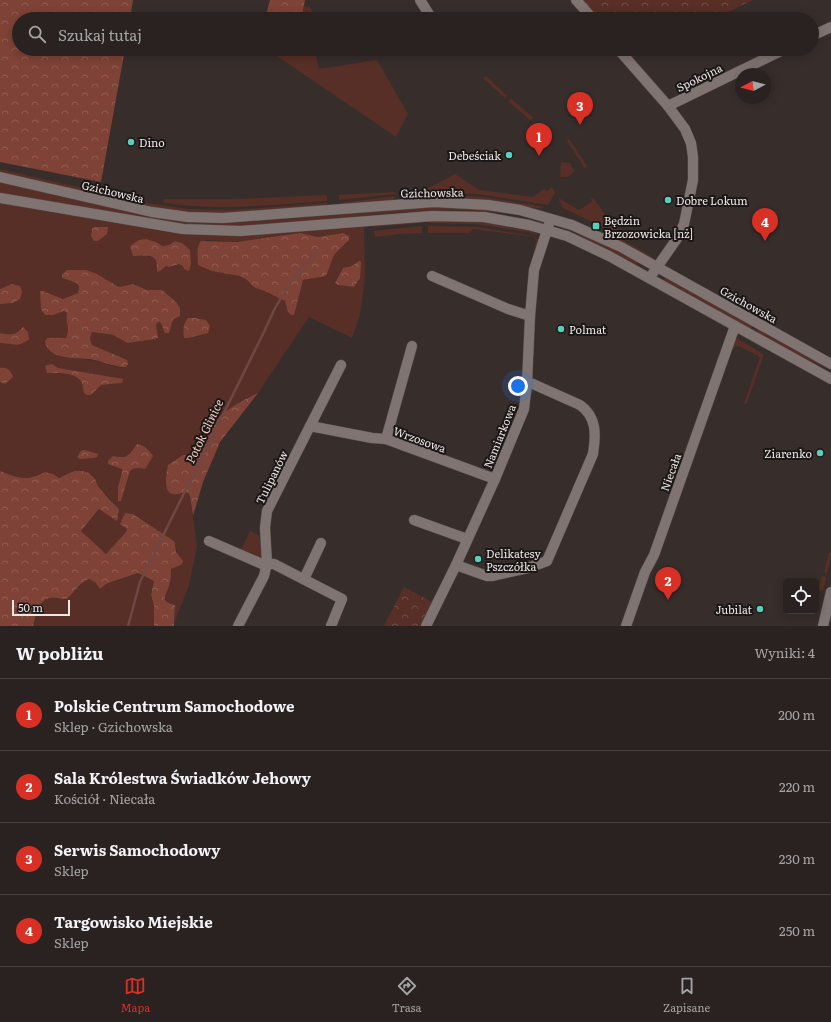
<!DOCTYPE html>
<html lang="pl">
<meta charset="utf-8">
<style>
:root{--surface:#292221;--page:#312a2a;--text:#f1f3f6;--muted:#a5a4a5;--line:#453f3f;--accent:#d93025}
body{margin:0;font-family:Literata,serif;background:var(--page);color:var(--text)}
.controls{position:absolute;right:12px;bottom:12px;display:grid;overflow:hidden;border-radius:6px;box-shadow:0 2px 10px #0003}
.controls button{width:36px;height:36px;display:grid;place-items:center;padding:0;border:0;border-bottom:1px solid var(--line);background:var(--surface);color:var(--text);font:20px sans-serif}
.compass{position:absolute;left:735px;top:68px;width:36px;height:36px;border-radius:50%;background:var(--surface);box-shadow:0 2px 10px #0003;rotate:263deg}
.scale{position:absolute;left:12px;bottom:10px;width:58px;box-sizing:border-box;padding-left:4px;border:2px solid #ece6e4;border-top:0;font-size:11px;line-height:14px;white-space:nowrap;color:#ece6e4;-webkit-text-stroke:3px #1b1716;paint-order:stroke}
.you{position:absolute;left:518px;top:386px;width:14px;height:14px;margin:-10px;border:3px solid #fff;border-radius:50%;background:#1a73e8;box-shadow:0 0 0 6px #1a73e833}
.badge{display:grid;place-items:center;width:26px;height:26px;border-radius:50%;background:var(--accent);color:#fff;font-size:13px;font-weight:700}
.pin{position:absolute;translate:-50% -33px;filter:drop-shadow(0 1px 2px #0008)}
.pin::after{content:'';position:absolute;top:21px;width:14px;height:12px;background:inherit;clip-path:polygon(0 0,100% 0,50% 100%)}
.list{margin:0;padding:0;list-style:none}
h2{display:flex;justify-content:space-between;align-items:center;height:52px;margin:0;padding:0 16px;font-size:17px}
h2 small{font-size:13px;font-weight:400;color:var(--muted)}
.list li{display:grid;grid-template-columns:26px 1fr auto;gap:12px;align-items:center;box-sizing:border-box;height:72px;padding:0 16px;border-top:1px solid var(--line)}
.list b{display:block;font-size:15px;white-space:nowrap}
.list p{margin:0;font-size:13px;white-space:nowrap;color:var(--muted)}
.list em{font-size:13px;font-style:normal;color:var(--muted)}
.icon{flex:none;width:22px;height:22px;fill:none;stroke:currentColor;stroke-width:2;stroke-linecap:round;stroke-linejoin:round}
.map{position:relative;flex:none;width:831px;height:626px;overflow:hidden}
.search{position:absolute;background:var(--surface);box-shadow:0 2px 10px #0003;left:12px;right:12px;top:12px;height:44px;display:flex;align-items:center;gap:10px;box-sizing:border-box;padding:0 14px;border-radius:22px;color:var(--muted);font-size:15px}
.sheet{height:340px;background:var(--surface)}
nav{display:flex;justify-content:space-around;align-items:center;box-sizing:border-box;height:56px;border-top:1px solid var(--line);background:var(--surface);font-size:11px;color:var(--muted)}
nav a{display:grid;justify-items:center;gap:2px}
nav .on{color:var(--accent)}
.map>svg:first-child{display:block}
.green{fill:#582f26;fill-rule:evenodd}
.forest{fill:url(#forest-crowns)}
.park{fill:url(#park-crowns)}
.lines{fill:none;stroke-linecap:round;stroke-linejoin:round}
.stream{stroke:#6f4744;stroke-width:2.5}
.minor-casing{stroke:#544c4a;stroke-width:11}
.minor{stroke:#807472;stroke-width:10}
.poi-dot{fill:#5acebd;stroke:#1b1716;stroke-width:1.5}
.labels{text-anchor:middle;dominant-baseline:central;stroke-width:4;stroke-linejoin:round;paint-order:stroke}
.street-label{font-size:11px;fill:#ece6e4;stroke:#1b1716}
.poi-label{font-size:11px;fill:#ece6e4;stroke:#1b1716;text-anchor:start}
.water-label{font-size:12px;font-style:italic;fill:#f4ccc4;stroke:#1b1716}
</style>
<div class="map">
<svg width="831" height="626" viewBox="0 0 831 626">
<defs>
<pattern id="forest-crowns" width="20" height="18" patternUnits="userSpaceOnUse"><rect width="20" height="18" fill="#7f4236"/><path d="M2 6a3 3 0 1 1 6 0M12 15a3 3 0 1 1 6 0" fill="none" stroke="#915d53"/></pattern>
<pattern id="park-crowns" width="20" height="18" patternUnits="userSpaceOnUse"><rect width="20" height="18" fill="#582f26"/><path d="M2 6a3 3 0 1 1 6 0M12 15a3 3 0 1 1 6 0" fill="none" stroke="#704d45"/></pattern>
</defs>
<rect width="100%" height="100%" fill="#372e2c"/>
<g class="green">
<path d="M304,6L310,7L316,19H300Z"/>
<path d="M281,49H316L315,53L319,69L377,60L408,114L396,137L277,56Z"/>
<path d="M486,76L507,96L505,98L483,78Z"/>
<path d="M511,99L534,118L530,120L508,101Z"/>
<path d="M569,139L587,166L585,168L567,141Z"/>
<path d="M561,162L570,163L574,170C571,178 566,177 560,177Z"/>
<path d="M0,169L148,203L188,209L234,210L327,203V206L259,213L197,214L149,208L0,173Z"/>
<path d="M455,174L479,190L533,197L544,189L547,191L552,187L555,193L548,205L478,194L426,192L406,193L405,191L425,190Z"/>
<path d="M0,182L192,222L232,223L290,219L403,208L434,207L483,209L513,213L538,219C436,196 330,225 227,227C197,227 167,222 137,217C91,210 46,201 0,193Z"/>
<path d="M395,192V194L339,200V195Z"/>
<path d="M326,195L327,196V201C272,205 218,211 163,203L164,199H237Z"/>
<path d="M447,195L484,197L545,207C532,211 497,201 481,199C457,197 433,198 410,198L407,196Z"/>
<path d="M396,196L391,201L342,206L339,203Z"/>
<path d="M560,196V199L579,210L592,202L591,199L593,198L614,227L631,237L633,241L563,208L559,200Z"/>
<path d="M0,203L173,233L204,235H252L364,224L365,276L360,315L352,338L309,317L258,393L239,402L207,432L198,453L183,455L173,494L188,493L190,496L197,547L189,585L175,621V605L168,603L165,597L170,583L171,569L181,565L174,541L133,514L126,532L106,554L81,531L100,509H119L98,486L95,479L74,471L59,478L53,474L45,472C25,482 19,478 0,471V382L5,384L4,368H0V343L18,345V333L11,335L0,333V304L13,303L20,286L12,284L0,289ZM300,233L318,237L343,233L347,243L334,255L326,275L303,280L288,312L285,301L265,291L255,288L247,280L240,276L205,240L237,242ZM146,239L156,242L162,246L169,245L175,241L182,243L183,266L179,264L169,267L166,266L160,271L154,258L144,255L139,240ZM358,263L360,279L354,287L338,285L335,283L343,268L352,266ZM97,274L119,287L133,284L147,290H162L161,323L158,322L156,325L158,338L127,343L114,335L92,332L90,339L92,345L127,360L116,367C107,364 99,361 91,360C76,357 48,360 45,341L47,338H66C71,326 65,325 67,313L64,311L53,315H45L43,291L63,299L78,293L79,286L77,283L62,278ZM52,364L58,368L122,383L101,385L91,394L84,393C83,390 83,386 82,383C77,372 58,373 48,373ZM137,444H140L151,453L136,468L133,469L130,471L121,501L118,487L122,472V469L113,456C129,459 128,456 137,444Z"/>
<path d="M428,220C449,220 524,219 537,235L528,232L476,224L428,223Z"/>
<path d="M421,221L423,223L373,227L372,225Z"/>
<path d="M422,226V233L399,234L375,237L374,231Z"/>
<path d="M428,226L477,227L534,236C541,240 537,246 535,253H534L536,241L535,237L473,229L470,233H428Z"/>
<path d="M572,232L609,245L637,262V264L636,265Z"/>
<path d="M608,232L653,257C645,258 616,239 608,234Z"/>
<path d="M665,278L742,319L751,325L752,328H749L664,280Z"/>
<path d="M764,317H768L778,322L770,325L762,321Z"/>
<path d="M757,330H760L831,368V370L789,351L758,333Z"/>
<path d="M735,337L763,354V357L747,403L744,404L760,357L739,346L734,347L733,350L731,348Z"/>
<path d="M250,531L260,536L262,549L261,560L240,552Z"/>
<path d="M829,552L831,553V555L827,573L824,572Z"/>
<path d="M138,573L154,581L151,595L154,606V626H33L40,607L43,601L50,597L58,599L72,594L81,582L89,579C106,589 121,579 138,573Z"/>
<path d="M822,576L826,577L823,591L818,590Z"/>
</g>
<g class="forest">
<path d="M0,0H133L130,19H19V49H125L101,182L0,162Z"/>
<path d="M270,0H305L302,15L300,19H265Z"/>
<path d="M95,227H108L107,234L98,241H94L91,236L92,229Z"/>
<path d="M300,233L318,237L343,233L349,236V240L334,255L326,276L303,280L294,315H291L288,312L285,301L265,291L255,288L247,280L240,276L212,271L198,265C198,257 196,247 201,241L237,242Z"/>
<path d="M146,239L156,242L162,246L169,245L175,241L182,243L190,250L191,264L189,271L184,269L183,266L179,264L169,267L166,266L160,271L157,272C157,269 157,264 156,261C153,253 139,256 133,256L130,246L139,240Z"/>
<path d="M359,261L361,262L360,279C357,281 356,285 354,287L338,285L335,283L343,268L352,266Z"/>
<path d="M67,270H86L97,274L119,287L133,284L147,290H162L176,302L180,308V316L173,319L169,333H165L161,323L158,322L156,325L158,338L155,339L127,343L114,335L92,332L90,339L92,345L127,360L128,364L126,367C113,367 102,361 90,359C78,358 63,359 53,353C49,351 45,345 45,341L47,338H66C71,326 65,325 67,313L64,311L53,315H45L41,309L40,291H43L63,299L78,293L79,286L77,283L62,278V275Z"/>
<path d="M12,284L20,286L22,292L20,299L13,303L0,304V289Z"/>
<path d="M188,318H195L206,320L210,326L208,333L188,338H184C183,330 183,324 188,318Z"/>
<path d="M23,327L28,332L29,340L18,345L0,343V333C11,335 15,336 23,327Z"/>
<path d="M52,364L58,368L123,379L122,383L101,385L91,395H87L84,393C83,390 83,386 82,383C77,372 58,373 47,373L45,366Z"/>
<path d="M0,368C8,367 10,370 13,377L5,384L0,382Z"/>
<path d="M258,393L220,442L203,482L193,516L190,496L188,493C183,492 178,495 173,494C162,492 167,471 168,465L183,455L198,453C202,443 205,433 212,425C221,412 244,399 258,393Z"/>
<path d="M137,444C143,444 150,451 153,456L145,469C139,468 135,467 130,471L121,501H118V487L122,472V469L108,464V461L113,456C129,459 128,456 137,444Z"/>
<path d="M84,450L98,454L97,457L94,458L80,459L77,457L81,451Z"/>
<path d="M0,471C19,478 25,482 45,472L53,474L59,478L74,471H82L89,473L95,479L98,486L108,498L119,509L117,521L99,509L81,531L106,554L126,532L127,529L120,524L125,513L133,514L174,541L175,544L176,552L183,561L181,565L171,569C171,574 171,580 169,586C166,596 159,601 175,605L174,626H154V606L151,595L154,581L138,573L106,584L100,589L96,583L89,579C78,583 75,593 66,599C61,599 55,597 50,598C39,599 36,617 33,626H0Z"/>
</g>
<g class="park">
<path d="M582,0H753L714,19H598Z"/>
<path d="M624,49H652L632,58Z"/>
<path d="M404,587L432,602L420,626H384Z"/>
</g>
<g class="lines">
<path class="stream" d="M128,626L140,582L263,334L274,310L289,284L316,254"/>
<defs>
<g id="minor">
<path d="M420,0L432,19"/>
<path d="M576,0L593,19"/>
<path d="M812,36L831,27"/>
<path d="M618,49L668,106L685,129L691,143L693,157V180L684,224L676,240L653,273"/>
<path d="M668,106L785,49"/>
<path d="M0,177L152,212L188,217L223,218L434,202L488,205L520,210L572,225L621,247L831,364"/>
<path d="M0,198L183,229L240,231L432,216L484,217L529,225L567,236L609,256L831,379"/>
<path d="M432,276L508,309L530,316"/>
<path d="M310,426L372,438L386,439L495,479"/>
<path d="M386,439L412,346"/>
<path d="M414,520L467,539"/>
<path d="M209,541L262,564H274L342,599L331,626"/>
<path d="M456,565L487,576H492L528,568L547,561L593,454C596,435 597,417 580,405L533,384L527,383"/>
<path d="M304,579L321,543"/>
<path d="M238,626L264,576L267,563L265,528L267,511L341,365"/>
<path d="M426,626L456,565L495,479L524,409L527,383L530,316L534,270L549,224"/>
<path d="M626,626L645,572L654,555L735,326"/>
<path d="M823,626L831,592"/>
</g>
</defs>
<use href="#minor" class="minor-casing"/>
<use href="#minor" class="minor"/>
</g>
<g class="poi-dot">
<circle cx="131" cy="142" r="4"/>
<circle cx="509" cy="155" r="4"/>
<circle cx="668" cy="200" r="4"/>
<rect x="592" y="222" width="8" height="8" rx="2"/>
<circle cx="561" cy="329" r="4"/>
<circle cx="820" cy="453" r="4"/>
<circle cx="478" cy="559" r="4"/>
<circle cx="760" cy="609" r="4"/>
</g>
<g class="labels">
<g class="street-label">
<text transform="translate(699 77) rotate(-26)">Spokojna</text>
<text transform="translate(113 191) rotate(13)">Gzichowska</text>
<text transform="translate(432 192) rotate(-1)">Gzichowska</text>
<text transform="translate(749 304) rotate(29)">Gzichowska</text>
<text transform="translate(499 436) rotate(-68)">Namiarkowa</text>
<text transform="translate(420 439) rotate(20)">Wrzosowa</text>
<text transform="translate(670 472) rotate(-70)">Niecała</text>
<text transform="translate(271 477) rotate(-64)">Tulipanów</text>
</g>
<g class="poi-label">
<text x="139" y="142">Dino</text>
<text x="501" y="155" text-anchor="end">Debeściak</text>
<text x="676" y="200">Dobre Lokum</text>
<text x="604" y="220">Będzin<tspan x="604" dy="13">Brzozowicka [nż]</tspan></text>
<text x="569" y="329">Polmat</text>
<text x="812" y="453" text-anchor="end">Ziarenko</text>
<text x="486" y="553">Delikatesy<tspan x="486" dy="13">Pszczółka</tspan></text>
<text x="752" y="609" text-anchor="end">Jubilat</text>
</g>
<g class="water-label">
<text transform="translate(204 431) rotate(-64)">Potok Glinice</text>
</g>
</g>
</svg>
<div class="controls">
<button><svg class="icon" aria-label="locate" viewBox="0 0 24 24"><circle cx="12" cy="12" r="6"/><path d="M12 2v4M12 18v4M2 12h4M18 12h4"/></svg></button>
</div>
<svg class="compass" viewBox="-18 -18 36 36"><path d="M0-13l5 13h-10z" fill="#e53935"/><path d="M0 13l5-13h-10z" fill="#a5a4a5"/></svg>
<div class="scale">50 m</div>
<div class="you"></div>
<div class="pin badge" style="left:539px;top:156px">1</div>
<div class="pin badge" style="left:668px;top:600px">2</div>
<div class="pin badge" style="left:580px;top:125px">3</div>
<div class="pin badge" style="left:765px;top:241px">4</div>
<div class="search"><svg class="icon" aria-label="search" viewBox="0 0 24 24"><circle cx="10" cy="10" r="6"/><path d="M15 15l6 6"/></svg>Szukaj tutaj</div>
</div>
<section class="sheet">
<h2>W pobliżu<small>Wyniki: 4</small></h2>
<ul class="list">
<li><span class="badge">1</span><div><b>Polskie Centrum Samochodowe</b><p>Sklep · Gzichowska</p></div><em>200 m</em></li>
<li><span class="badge">2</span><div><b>Sala Królestwa Świadków Jehowy</b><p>Kościół · Niecała</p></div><em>220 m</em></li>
<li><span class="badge">3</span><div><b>Serwis Samochodowy</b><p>Sklep</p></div><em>230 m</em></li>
<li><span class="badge">4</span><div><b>Targowisko Miejskie</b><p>Sklep</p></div><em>250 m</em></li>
</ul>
</section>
<nav>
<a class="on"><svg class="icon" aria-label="map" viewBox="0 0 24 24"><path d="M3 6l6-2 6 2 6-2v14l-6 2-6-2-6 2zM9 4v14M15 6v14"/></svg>Mapa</a>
<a><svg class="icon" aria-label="directions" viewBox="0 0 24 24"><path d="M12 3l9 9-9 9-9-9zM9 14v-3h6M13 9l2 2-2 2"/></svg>Trasa</a>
<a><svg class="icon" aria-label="saved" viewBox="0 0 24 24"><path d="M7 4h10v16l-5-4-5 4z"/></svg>Zapisane</a>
</nav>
